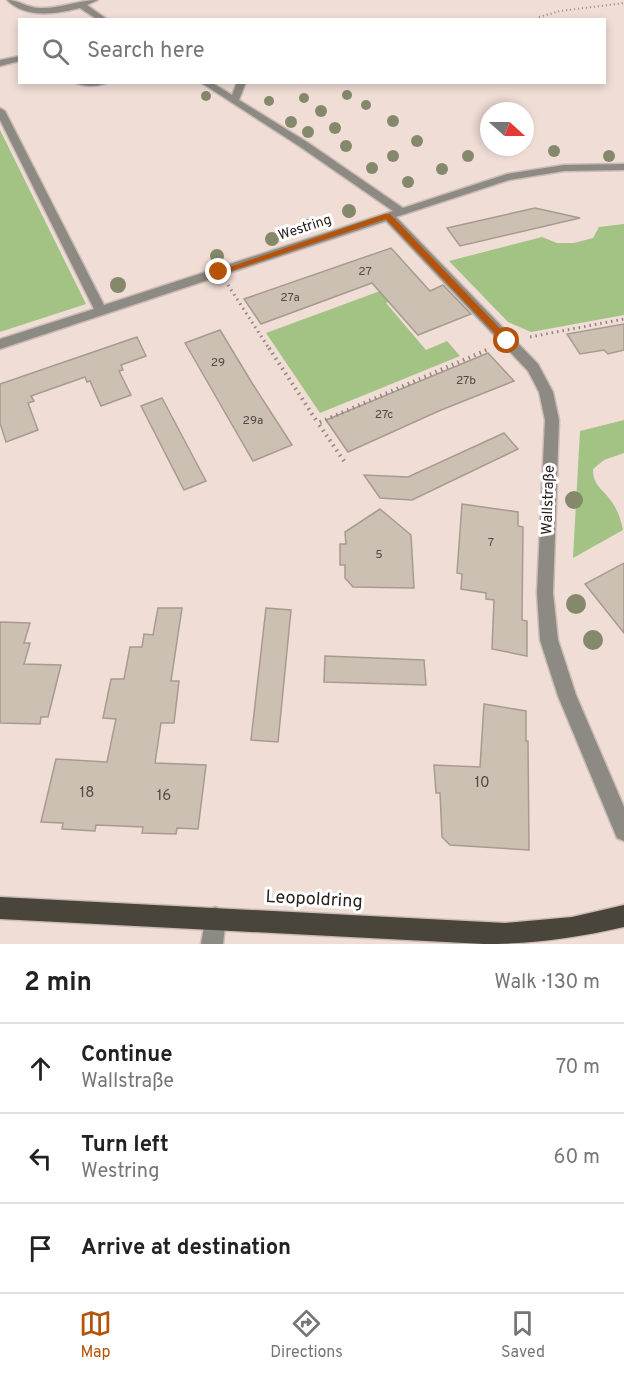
<!DOCTYPE html>
<meta charset="utf-8">
<style>
:root{--surface:#fff;--page:#f6f6f6;--text:#222;--muted:#767676;--line:#e0e0e0;--accent:#b45309}
body{margin:0;font-family:Overpass,sans-serif;background:var(--page);color:var(--text)}
.compass{position:absolute;left:480px;top:102px;width:54px;height:54px;border-radius:50%;background:var(--surface);box-shadow:0 3px 9px #0003;rotate:111deg}
.stop{position:absolute;width:18px;height:18px;margin:-14px;border:4px solid #b45309;border-radius:50%;background:#fff}
.stop.end{background:#b45309;border-color:#fff;box-shadow:0 2px 6px #0008}
.list{margin:0;padding:0;list-style:none}
h2{display:flex;justify-content:space-between;align-items:center;height:78px;margin:0;padding:0 24px;font-size:26px}
h2 small{font-size:20px;font-weight:400;color:var(--muted)}
.list li{display:grid;grid-template-columns:39px 1fr auto;gap:18px;align-items:center;box-sizing:border-box;height:90px;padding:0 24px;border-top:2px solid var(--line)}
.list b{display:block;font-size:22px;white-space:nowrap}
.list p{margin:0;font-size:20px;white-space:nowrap;color:var(--muted)}
.list em{font-size:20px;font-style:normal;color:var(--muted)}
.icon{flex:none;width:33px;height:33px;fill:none;stroke:currentColor;stroke-width:2;stroke-linecap:round;stroke-linejoin:round}
.map{position:relative;flex:none;width:624px;height:944px;overflow:hidden}
.search{position:absolute;background:var(--surface);box-shadow:0 3px 9px #0003;left:18px;right:18px;top:18px;height:66px;display:flex;align-items:center;gap:15px;box-sizing:border-box;padding:0 21px;border-radius:0px;color:var(--muted);font-size:22px}
.sheet{height:348px;background:var(--surface)}
nav{display:flex;justify-content:space-around;align-items:center;box-sizing:border-box;height:84px;border-top:2px solid var(--line);background:var(--surface);font-size:16px;color:var(--muted)}
nav a{display:grid;justify-items:center;gap:3px}
nav .on{color:var(--accent)}
.map>svg:first-child{display:block}
.green{fill:#a2c384}
.building{fill:#ccc0b3;stroke:#a79b8f;stroke-width:1.5}
.lines{fill:none;stroke-linecap:round;stroke-linejoin:round}
.minor-casing{stroke:#cbbcb5;stroke-width:3}
.major-casing{stroke:#cbbcb5;stroke-width:3}
.path-far2{stroke:#918580;stroke-width:2;stroke-dasharray:1 3;stroke-linecap:butt}
.path-far1{stroke:#918580;stroke-width:3;stroke-dasharray:1.5 4;stroke-linecap:butt}
.path{stroke:#918580;stroke-width:4;stroke-dasharray:1.5 4.5;stroke-linecap:butt}
.minor{fill:#8d8a84;fill-rule:evenodd}
.major{fill:#49453a;fill-rule:evenodd}
.tree{fill:#85896b}
.route{fill:#b45309}
.labels{text-anchor:middle;dominant-baseline:central;stroke-width:6;stroke-linejoin:round;paint-order:stroke}
.number-label{font-size:12px;fill:#524a45}
.far-street-label{font-size:14px;fill:#292320;stroke:#fff}
.street-label{font-size:15px;fill:#292320;stroke:#fff}
.near-number-label{font-size:15px;fill:#524a45}
.near-street-label{font-size:18px;fill:#292320;stroke:#fff}
</style>
<div class="map">
<svg width="624" height="944" viewBox="0 0 624 944">
<rect width="100%" height="100%" fill="#efddd6"/>
<g class="green">
<path d="M0,130L86,304L0,332Z"/>
<path d="M624,224V315L531,332L508,322L449,261L542,237L557,243H574L593,238L599,227Z"/>
<path d="M391,287L400,297L386,303L426,350L447,341L460,356L320,413L266,333Z"/>
<path d="M624,420V453L604,460L593,469C593,486 603,489 612,502C618,511 621,520 623,530L573,558L580,431Z"/>
</g>
<g class="building">
<path d="M535,208L580,218L460,246L447,228Z"/>
<path d="M391,248L430,291L443,285L471,314L418,335L372,283L261,324L244,299Z"/>
<path d="M624,324V350L608,354L604,350L580,354L567,334Z"/>
<path d="M220,330L252,383L292,445L253,461L185,343Z"/>
<path d="M137,337L146,356L121,365L123,370L119,371L131,395L101,406L90,381L87,382L85,377L31,396L34,401L28,403L38,430L6,442L0,423V384Z"/>
<path d="M488,353L514,381L441,410L348,452L326,420Z"/>
<path d="M162,398L206,481L184,490L141,406Z"/>
<path d="M504,433L518,449L412,500L380,498L364,475L408,477Z"/>
<path d="M462,504L518,512V526L523,527L522,620L527,621V656L492,649L494,600L486,599V593L461,589L462,574L457,573Z"/>
<path d="M380,509L411,535L414,588L353,587L345,578V565H340V544H346L345,532Z"/>
<path d="M624,563V633L585,584Z"/>
<path d="M158,608H182L171,681H179L174,723H161L155,763L206,765L198,829L177,828L176,834L142,833L143,827L96,825L95,831L62,829L63,823L41,822L56,759L107,762L116,719L103,718L111,679H124L130,647H142L144,634L153,635Z"/>
<path d="M266,608L291,610L278,742L251,740Z"/>
<path d="M0,622L30,623L24,643H30L24,664L61,665L48,717H41L40,724L0,723Z"/>
<path d="M325,656L424,660L426,685L324,682Z"/>
<path d="M484,704L526,711V741H528L529,850L450,845L442,837L440,793H436L434,765L480,767Z"/>
</g>
<g class="lines">
<defs>
<g id="minor">
<path d="M7,0C19,0 27,8 40,8C60,9 78,0 98,0L87,5L108,20H98L80,8C56,14 26,19 7,0Z"/>
<path d="M20,56V61L0,66V60Z"/>
<path d="M74,82H108C100,87 82,87 74,82Z"/>
<path d="M200,82H211L232,95L237,82H246L239,100L307,142L403,208L507,174L564,165L624,164V170L564,171L509,180L396,217L538,364L553,392L559,420L553,593L558,640L576,695L624,807V841L617,838L558,696L540,640L537,593L545,420L539,392L528,371L386,221L0,349V339L94,309L0,120V108L5,111L104,305L393,211L299,146Z"/>
<path d="M215,907L223,910L226,918L223,944H201L207,910Z"/>
</g>
<path id="major" d="M0,897L505,923L572,917L624,905V927C576,938 533,944 484,944L0,919Z"/>
</defs>
<use href="#minor" class="minor-casing"/>
<use href="#major" class="major-casing"/>
<path class="path-far2" d="M539,17L560,11L624,3"/>
<g class="path-far1">
<path d="M228,285L270,350"/>
<path d="M530,337L624,319"/>
</g>
<g class="path">
<path d="M269,348L318,423"/>
<path d="M344,461L318,423L489,349"/>
</g>
<use href="#minor" class="minor"/>
<use href="#major" class="major"/>
</g>
<g class="tree">
<circle cx="347" cy="95" r="5"/>
<circle cx="206" cy="96" r="5"/>
<circle cx="304" cy="98" r="5"/>
<circle cx="269" cy="101" r="5"/>
<circle cx="366" cy="105" r="5"/>
<circle cx="321" cy="111" r="6"/>
<circle cx="393" cy="121" r="6"/>
<circle cx="291" cy="122" r="6"/>
<circle cx="335" cy="128" r="6"/>
<circle cx="308" cy="132" r="6"/>
<circle cx="417" cy="141" r="6"/>
<circle cx="346" cy="146" r="6"/>
<circle cx="554" cy="151" r="6"/>
<circle cx="393" cy="156" r="6"/>
<circle cx="468" cy="156" r="6"/>
<circle cx="609" cy="156" r="6"/>
<circle cx="372" cy="168" r="6"/>
<circle cx="442" cy="169" r="6"/>
<circle cx="408" cy="182" r="6"/>
<circle cx="349" cy="211" r="7"/>
<circle cx="309" cy="226" r="7"/>
<circle cx="272" cy="239" r="7"/>
<circle cx="217" cy="256" r="7"/>
<circle cx="118" cy="285" r="8"/>
<circle cx="574" cy="500" r="9"/>
<circle cx="576" cy="604" r="10"/>
<circle cx="593" cy="640" r="10"/>
</g>
<path class="route" d="M385,214H390L510,339V343H504L386,219L222,274L215,272Z"/>
<g class="labels">
<g class="number-label">
<text x="365" y="272">27</text>
<text x="290" y="298">27a</text>
<text x="218" y="363">29</text>
<text x="466" y="381">27b</text>
<text x="384" y="415">27c</text>
<text x="253" y="421">29a</text>
<text x="491" y="543">7</text>
<text x="379" y="555">5</text>
</g>
<g class="far-street-label">
<text transform="translate(305 228) rotate(-18)">Westring</text>
</g>
<g class="street-label">
<text transform="translate(549 500) rotate(-88)">Wallstraße</text>
</g>
<g class="near-number-label">
<text x="482" y="783">10</text>
<text x="87" y="793">18</text>
<text x="164" y="796">16</text>
</g>
<g class="near-street-label">
<text transform="translate(314 900) rotate(3)">Leopoldring</text>
</g>
</g>
</svg>
<svg class="compass" viewBox="-18 -18 36 36"><path d="M0-13l5 13h-10z" fill="#e53935"/><path d="M0 13l5-13h-10z" fill="#767676"/></svg>
<div class="stop" style="left:507px;top:341px"></div>
<div class="stop end" style="left:219px;top:272px"></div>
<div class="search"><svg class="icon" aria-label="search" viewBox="0 0 24 24"><circle cx="10" cy="10" r="6"/><path d="M15 15l6 6"/></svg>Search here</div>
</div>
<section class="sheet">
<h2>2 min<small>Walk · 130 m</small></h2>
<ul class="list">
<li><svg class="icon" aria-label="ahead" viewBox="0 0 24 24"><path d="M12 20V5M6 11l6-6 6 6"/></svg><div><b>Continue</b><p>Wallstraße</p></div><em>70 m</em></li>
<li><svg class="icon" aria-label="left" viewBox="0 0 24 24"><path d="M17 20v-9H6M10 6l-5 5 5 5"/></svg><div><b>Turn left</b><p>Westring</p></div><em>60 m</em></li>
<li><svg class="icon" aria-label="arrive" viewBox="0 0 24 24"><path d="M6 21V4h12l-3 4 3 4H6"/></svg><div><b>Arrive at destination</b></div></li>
</ul>
</section>
<nav>
<a class="on"><svg class="icon" aria-label="map" viewBox="0 0 24 24"><path d="M3 6l6-2 6 2 6-2v14l-6 2-6-2-6 2zM9 4v14M15 6v14"/></svg>Map</a>
<a><svg class="icon" aria-label="directions" viewBox="0 0 24 24"><path d="M12 3l9 9-9 9-9-9zM9 14v-3h6M13 9l2 2-2 2"/></svg>Directions</a>
<a><svg class="icon" aria-label="saved" viewBox="0 0 24 24"><path d="M7 4h10v16l-5-4-5 4z"/></svg>Saved</a>
</nav>
